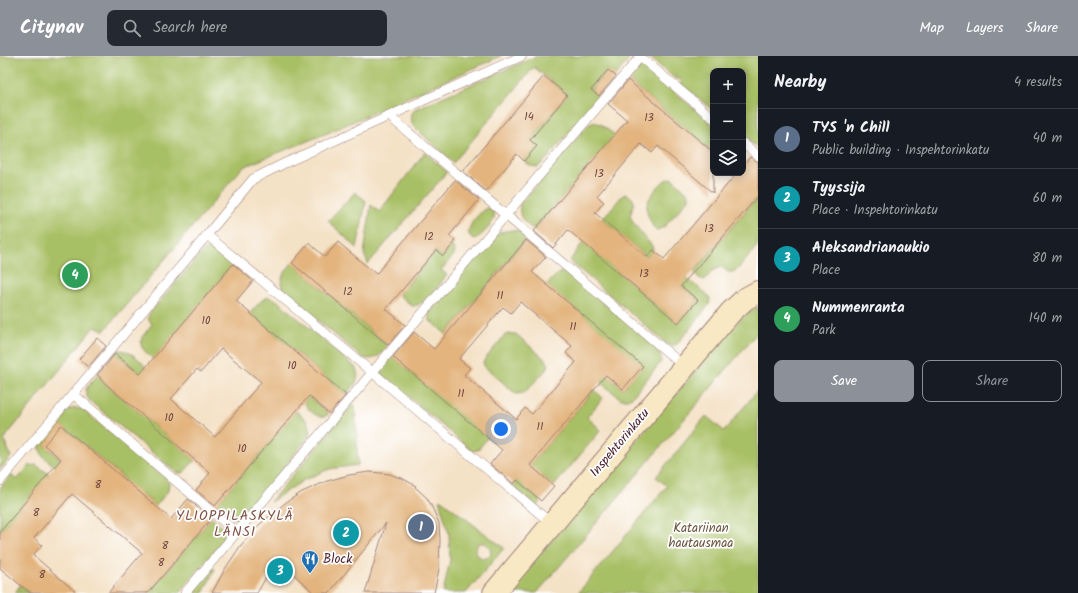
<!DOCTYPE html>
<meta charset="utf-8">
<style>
:root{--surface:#171b24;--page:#242831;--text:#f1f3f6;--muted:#9ea1a6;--line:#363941;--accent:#8c9099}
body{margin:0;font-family:Kalam,sans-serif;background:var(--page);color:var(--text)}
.controls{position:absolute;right:12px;top:12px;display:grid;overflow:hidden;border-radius:8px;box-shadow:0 2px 10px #0003}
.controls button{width:36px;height:36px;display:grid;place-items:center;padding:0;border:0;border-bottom:1px solid var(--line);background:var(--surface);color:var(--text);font:20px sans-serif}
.you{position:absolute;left:501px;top:373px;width:14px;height:14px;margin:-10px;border:3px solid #fff;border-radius:50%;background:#1a73e8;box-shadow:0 0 0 6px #1a73e833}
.badge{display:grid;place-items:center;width:26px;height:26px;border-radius:50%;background:var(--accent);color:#fff;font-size:13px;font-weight:700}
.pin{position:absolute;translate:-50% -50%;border:2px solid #fff;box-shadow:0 1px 4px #0006}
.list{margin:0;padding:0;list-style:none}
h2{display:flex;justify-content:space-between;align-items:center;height:52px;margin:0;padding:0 16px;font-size:17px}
h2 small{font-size:13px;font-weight:400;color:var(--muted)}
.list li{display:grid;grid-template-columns:26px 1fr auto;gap:12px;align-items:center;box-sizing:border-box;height:60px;padding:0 16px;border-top:1px solid var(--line)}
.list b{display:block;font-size:15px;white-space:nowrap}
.list p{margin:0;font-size:13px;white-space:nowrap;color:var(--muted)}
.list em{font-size:13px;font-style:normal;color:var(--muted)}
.actions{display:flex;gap:8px;padding:12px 16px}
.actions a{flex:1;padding:9px 0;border:1px solid var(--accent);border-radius:8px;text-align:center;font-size:14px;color:var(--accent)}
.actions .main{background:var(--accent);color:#fff}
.icon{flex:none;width:22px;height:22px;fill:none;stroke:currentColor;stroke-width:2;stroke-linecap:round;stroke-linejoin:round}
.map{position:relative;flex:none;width:758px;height:537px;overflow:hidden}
header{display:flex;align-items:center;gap:24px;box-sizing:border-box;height:56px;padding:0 20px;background:var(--accent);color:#fff}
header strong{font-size:19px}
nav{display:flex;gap:22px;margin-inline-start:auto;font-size:14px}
.search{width:280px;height:36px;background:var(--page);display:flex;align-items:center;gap:10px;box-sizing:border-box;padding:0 14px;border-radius:8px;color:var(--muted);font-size:15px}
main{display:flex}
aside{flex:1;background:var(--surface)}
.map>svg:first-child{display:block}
.green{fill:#a8c065;stroke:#797048;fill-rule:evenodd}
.building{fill:#e3b47d;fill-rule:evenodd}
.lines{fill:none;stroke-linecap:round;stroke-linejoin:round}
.lane-casing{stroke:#9f8079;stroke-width:10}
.secondary-casing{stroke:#9f8079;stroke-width:24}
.lane{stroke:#fff;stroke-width:9}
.secondary{stroke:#f8e8c3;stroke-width:22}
.labels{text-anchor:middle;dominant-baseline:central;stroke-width:3.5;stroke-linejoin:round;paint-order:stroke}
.number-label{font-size:11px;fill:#704440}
.street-label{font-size:13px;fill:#4a1f2b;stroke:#fff}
.park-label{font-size:13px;fill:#6b573f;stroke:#fff}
.poi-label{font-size:13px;fill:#4a1f2b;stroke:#fff;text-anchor:start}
.neighbourhood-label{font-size:14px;letter-spacing:1px;fill:#805348;stroke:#fff}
</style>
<header>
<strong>Citynav</strong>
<div class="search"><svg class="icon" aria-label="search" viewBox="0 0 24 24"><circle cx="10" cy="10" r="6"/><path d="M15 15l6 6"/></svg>Search here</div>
<nav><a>Map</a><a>Layers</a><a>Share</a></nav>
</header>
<main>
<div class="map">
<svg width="758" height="537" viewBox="0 0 758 537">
<rect width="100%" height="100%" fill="#fff"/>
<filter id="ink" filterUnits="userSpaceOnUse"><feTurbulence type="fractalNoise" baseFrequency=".025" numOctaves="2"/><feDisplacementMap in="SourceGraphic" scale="8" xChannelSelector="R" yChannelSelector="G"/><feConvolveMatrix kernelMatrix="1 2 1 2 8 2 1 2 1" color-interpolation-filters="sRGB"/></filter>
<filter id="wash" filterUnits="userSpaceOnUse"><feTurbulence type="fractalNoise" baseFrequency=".012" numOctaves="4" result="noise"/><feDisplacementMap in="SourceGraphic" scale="16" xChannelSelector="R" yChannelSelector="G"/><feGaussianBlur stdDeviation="0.9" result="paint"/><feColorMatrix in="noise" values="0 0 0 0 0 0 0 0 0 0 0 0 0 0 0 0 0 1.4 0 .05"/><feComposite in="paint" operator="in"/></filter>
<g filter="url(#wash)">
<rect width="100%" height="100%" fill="#f4e2c7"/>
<g class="green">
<path d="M0,0H501L325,78L243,111L104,275L100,272L94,271L4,383L11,401L0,413Z"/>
<path d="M537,0H629L628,5L615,20L608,14L591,33L599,40L547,103L538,111L531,110L524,105L530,84L567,39L534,11L453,107L418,74L412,67L411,59L415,53Z"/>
<path d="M648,0H758V92L743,80V15H713V54L681,28L683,26L678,22L676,23Z"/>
<path d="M639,10L646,11L713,69V96L627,23Z"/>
<path d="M594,66L600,68L615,79L534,174C524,165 518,163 520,148L588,69Z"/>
<path d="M425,96L447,116L368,208L364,198L371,149L379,156Z"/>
<path d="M669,122L673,123L689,138V143L664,171L657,174C653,172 652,169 650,164C648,160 646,154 647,149C648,141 662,125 669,122Z"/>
<path d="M355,136L366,145L357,192L328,165Z"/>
<path d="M627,138L633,143L634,147L630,160L634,168L652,190L653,194L647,201L602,163L623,139Z"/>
<path d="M758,140V189L740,211L733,216H728L721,211L713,214L705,224L699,222L694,216Z"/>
<path d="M488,152C505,158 483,180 474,183C459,177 480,155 488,152Z"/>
<path d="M512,174L519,175L527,182L446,278L429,264V257L493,181L501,176Z"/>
<path d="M583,186L678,267L698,244L673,223H687L708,239L710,243L709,249L677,288L672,290L668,289L571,206V203Z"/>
<path d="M452,190L455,195L454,199L441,214L447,219C439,229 425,250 412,250L399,239L436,194L443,200Z"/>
<path d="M208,193C219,193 225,200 234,207L153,303C135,287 139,286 152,268L148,263L149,258L203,195Z"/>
<path d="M292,207L388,289C380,299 377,305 363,302L284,236C277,223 285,217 292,207Z"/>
<path d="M561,216H566L572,220L658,294L661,301V306L632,341L627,343H621L594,321L596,311L623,333L642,310L547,229L557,218Z"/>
<path d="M268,241L275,243L355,311C362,324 354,329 346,339L250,257L262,244Z"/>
<path d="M758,251V276L537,537H507L732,272L745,259Z"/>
<path d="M510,278H516L547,305L549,309L547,313L524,337L516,338L485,311L483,307L485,303L505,279Z"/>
<path d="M120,294C129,294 143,305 146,313L143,320L119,300L100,323L195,404L183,417H177L90,345L86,339V333L115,297Z"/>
<path d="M392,300L488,381L478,394L472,395L381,317L382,313Z"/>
<path d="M594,334L603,342L587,361L601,374L554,430L543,420L530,435L541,445L536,451L512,430Z"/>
<path d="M758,334V537H578L667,430L656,421L706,360L724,375Z"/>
<path d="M306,338L329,358C319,365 308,355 304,345Z"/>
<path d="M353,348L355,350L358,409L329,413L304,424L270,446Z"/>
<path d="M75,352L82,353L165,421L169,427L168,435L156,450L140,436L127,451L125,423L61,369L44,389L68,410L57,412C49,405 38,400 40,388L68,354Z"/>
<path d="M296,355C305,362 310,366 311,378L245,459C233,467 225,458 215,450Z"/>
<path d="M36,409L49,418L0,476V432L11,419L17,424L29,410Z"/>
<path d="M440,443L504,492L466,537H443L450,504L449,478L439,444ZM478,487C486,486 490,490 491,498L489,501L483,503L476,498V492Z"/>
<path d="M212,462L221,470L224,477L222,486L179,537H148Z"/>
<path d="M212,511L215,513L203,537H192Z"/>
<path d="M20,529L30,537H15Z"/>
</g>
<g id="blocks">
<g class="building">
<path d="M608,14L616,20L599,40L591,34Z"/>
<path d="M544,20L567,39L530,84L537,90L524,105L517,98L486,135L463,115Z"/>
<path d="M628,24L713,96V137L658,90L652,97L641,88L597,140L604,146L595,157L647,201L653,194L664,203L737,117H743V109L750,101L758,106V140L681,230L698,244L678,267L568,174L553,192L534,175L627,64L608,48Z"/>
<path d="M455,124L479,144L449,180L456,185L443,200L436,194L386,253L405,269L388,289L292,207L309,187L325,201L338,186L376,218Z"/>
<path d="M526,184L546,201L532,216L643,310L623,333L606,319L530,409L554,430L541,445L517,424L514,428L490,408L502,394L393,301L414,276L434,293ZM520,246L572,290L566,297L576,306L532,358L525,352L516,363L464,319L470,312L459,303L503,251L511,257Z"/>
<path d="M233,208L253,225L236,245L346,339L329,358L309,340L215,450L196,434L210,417L100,323L101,322L97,319L115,298L140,318ZM221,293L261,326L215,381L171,343L197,313L201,316Z"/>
<path d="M97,282L106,290L88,311L79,303Z"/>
<path d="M61,369L171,463L188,443L211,463L148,537H108L142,497L72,438L34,482L42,489L33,499L77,537H30L0,512V476L61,403L44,389Z"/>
<path d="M369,416L381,417L390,418L400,422V421L416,430L415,431L427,442L431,449L439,467L440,484L439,513L434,537H365L386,467L329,537H314L277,503L257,537H212L225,513L241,489L260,468L285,447L302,436L327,425L349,419Z"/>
</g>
</g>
</g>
<g filter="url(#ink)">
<use href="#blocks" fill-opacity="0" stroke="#9f8079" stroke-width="1"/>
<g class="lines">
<defs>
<g id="lane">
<path d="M639,0L713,62"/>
<path d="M389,60L522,0"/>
<path d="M743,87L758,100"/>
<path d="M73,338L236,476"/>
<path d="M0,425L207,179"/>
<path d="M552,468L372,316L207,179L253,123L283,108L389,60L685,311"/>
<path d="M185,537L640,1"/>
</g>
<path id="secondary" d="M494,537L731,256L745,243L758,236"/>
</defs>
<use href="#lane" class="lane-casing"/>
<use href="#secondary" class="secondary-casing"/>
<use href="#lane" class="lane"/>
<use href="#secondary" class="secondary"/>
</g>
</g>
<defs>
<symbol id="restaurant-pin" viewBox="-11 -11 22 30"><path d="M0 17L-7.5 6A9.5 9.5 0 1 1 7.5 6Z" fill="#1f6fb2" stroke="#fff"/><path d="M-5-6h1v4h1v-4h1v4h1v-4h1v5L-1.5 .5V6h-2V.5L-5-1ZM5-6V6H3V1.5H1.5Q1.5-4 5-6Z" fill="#fff"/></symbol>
</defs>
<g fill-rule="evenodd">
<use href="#restaurant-pin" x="300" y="493" width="20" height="27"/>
</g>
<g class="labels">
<g class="number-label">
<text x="529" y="61">14</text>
<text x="649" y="62">13</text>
<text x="599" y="118">13</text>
<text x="709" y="173">13</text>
<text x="429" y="181">12</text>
<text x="644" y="218">13</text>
<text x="348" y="236">12</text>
<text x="500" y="240">11</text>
<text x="206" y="265">10</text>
<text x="573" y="271">11</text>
<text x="292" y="310">10</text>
<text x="461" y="338">11</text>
<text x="169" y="362">10</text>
<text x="540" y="371">11</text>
<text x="242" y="393">10</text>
<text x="98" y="429">8</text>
<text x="36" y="457">8</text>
<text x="165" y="490">8</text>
<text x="161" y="507">8</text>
<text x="42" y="519">8</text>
</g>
<g class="street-label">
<text transform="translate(620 387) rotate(-50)">Inspehtorinkatu</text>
</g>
<g class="park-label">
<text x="701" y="472">Katariinan<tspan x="701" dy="15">hautausmaa</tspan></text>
</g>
<g class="poi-label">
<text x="323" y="503">Block</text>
</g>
<g class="neighbourhood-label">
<text x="235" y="460">YLIOPPILASKYLÄ<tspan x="235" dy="16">LÄNSI</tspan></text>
</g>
</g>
</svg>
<div class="controls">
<button>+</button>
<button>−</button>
<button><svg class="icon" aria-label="layers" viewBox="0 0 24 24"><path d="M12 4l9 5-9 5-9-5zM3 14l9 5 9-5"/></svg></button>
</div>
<div class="you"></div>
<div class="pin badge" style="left:421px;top:471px;background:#5c6f8a">1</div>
<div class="pin badge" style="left:346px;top:477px;background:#0f9aa8">2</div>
<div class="pin badge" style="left:280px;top:515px;background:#0f9aa8">3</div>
<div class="pin badge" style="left:75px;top:219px;background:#2e9e5b">4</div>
</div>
<aside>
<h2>Nearby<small>4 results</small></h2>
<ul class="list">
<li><span class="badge" style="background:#5c6f8a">1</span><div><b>TYS 'n Chill</b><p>Public building · Inspehtorinkatu</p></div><em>40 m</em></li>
<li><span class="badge" style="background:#0f9aa8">2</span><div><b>Tyyssija</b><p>Place · Inspehtorinkatu</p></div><em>60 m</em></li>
<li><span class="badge" style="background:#0f9aa8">3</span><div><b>Aleksandrianaukio</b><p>Place</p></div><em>80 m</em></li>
<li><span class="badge" style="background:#2e9e5b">4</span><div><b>Nummenranta</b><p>Park</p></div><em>140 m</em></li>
</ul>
<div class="actions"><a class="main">Save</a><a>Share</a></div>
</aside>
</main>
